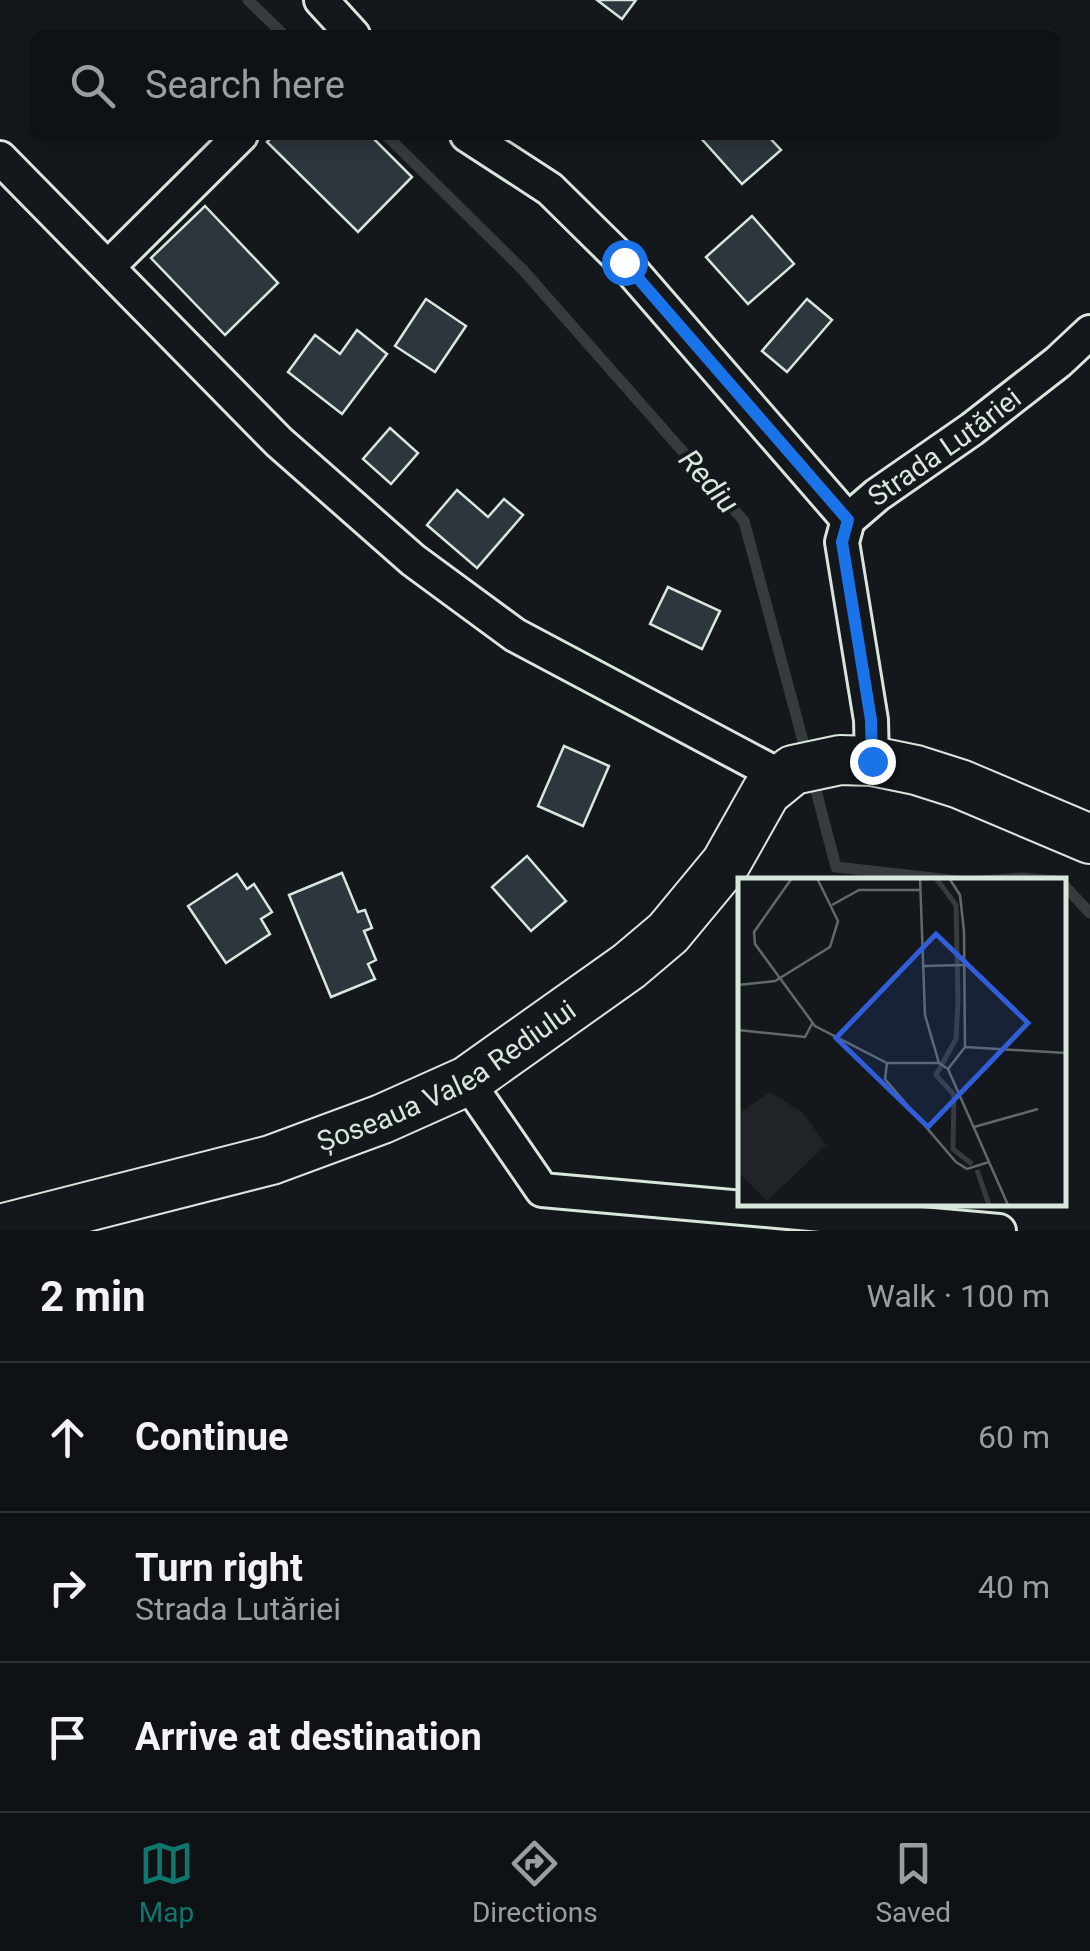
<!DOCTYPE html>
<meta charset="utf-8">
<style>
:root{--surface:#0f1215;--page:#181b1e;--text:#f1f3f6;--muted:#9b9ea0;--line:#2f3234;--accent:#0f766e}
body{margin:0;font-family:Roboto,sans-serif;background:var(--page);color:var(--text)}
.stop{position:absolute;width:30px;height:30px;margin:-22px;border:8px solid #1a73e8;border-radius:50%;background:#fff}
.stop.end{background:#1a73e8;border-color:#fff;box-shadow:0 2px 10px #0008}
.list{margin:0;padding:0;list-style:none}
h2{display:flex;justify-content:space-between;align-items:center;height:130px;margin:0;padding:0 40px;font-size:42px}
h2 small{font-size:32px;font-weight:400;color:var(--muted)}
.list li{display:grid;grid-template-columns:65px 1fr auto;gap:30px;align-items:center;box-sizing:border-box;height:150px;padding:0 40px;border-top:2px solid var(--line)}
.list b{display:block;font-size:38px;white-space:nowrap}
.list p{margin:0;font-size:32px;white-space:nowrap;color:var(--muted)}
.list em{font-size:32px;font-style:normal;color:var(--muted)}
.icon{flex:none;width:55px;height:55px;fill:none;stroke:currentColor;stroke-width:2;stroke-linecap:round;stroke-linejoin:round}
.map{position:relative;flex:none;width:1090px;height:1231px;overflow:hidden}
.search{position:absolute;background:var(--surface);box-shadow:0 5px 15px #0003;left:30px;right:30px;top:30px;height:110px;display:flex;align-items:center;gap:25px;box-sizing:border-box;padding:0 35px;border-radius:15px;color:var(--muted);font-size:38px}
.sheet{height:580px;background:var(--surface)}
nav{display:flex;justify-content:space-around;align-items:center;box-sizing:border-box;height:140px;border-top:2px solid var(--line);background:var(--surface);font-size:28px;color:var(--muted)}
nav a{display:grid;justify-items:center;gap:5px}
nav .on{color:var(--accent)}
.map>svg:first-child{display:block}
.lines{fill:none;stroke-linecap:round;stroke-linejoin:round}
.stream{stroke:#363b3e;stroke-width:11}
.building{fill:#2c363c;stroke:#d8e6dc;stroke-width:2.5}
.street-casing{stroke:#d8e6dc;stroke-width:38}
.secondary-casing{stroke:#d8e6dc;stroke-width:52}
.street{stroke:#14181c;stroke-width:32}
.secondary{stroke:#14181c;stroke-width:48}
.route{stroke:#1a73e8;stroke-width:12}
.labels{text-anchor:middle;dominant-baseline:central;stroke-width:8;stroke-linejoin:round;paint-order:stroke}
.street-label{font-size:28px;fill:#d8e6dc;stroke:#14181c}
.water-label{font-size:30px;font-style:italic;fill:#d8e6dc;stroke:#14181c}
.inset-river{fill:none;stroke:#363b3e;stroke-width:5}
.inset-road{fill:none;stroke:#626a69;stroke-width:2.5}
.view{fill:#305dd8;fill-opacity:0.15;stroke:#305dd8;stroke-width:5}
.inset-edge{fill:none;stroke:#d8e6dc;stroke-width:5}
</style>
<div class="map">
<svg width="1090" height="1231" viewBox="0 0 1090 1231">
<rect width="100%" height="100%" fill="#14181c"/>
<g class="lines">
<g class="stream">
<path d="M248,0L284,35"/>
<path d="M386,135L523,270L744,521L807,756"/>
<path d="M813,779L836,867L959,881"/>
<path d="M981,881L1022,878L1057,881"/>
<path d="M1062,883L1090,913"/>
</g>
</g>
<g class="building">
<path d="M597,0H636L622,19Z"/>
<path d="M274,135H370L412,177L358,232L267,142Z"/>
<path d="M767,135L781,150L742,184L699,136Z"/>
<path d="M205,206L278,283L225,335L151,258Z"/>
<path d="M752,216L794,264L748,304L706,257Z"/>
<path d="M426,299L466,326L435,372L395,346Z"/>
<path d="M807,299L832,320L787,372L762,351Z"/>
<path d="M357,330L387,354L342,414L288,372L315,335L340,354Z"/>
<path d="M390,428L418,453L391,484L363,459Z"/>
<path d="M457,490L488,517L504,499L523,515L477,568L427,525Z"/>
<path d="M668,587L720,611L702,649L650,624Z"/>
<path d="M564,746L609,766L583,826L538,806Z"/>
<path d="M527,856L566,901L531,931L492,887Z"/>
<path d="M342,873L358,912L365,910L372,928L364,931L376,960L368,964L375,979L331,997L289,895Z"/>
<path d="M237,874L247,889L254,884L272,912L261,919L270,934L226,963L188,906Z"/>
</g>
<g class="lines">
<defs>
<g id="street">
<path d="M321,0L353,35"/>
<path d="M467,135L550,189L624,262L848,520"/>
<path d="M0,158L279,442L413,560L515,635L782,777"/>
<path d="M109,266L241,135"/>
<path id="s1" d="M872,761L871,720L842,542L848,520L877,495L972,429L1058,362L1090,332"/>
<path d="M467,1081L542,1190L999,1231"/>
</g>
<g id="secondary">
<path id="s2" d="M0,1229L271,1160L382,1119L467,1081L629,966L668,933L726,863L766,792L793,770L840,760L872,761L916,770L960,784L1090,839"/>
</g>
</defs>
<use href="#street" class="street-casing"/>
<use href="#secondary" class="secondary-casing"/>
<use href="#street" class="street"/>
<use href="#secondary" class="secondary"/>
</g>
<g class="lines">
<path class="route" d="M624,262L848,520L842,542L871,720L872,761"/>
</g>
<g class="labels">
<g class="street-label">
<text stroke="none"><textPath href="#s1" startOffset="365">Strada Lutăriei</textPath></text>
<text stroke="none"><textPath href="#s2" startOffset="475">Șoseaua Valea Rediului</textPath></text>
</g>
<g class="water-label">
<text transform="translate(709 481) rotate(49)">Rediu</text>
</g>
</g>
<g transform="translate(738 878)">
<rect width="328" height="328" fill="#14181c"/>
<path d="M32,214L65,235L88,267L29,323L0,294V236Z" fill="#202428"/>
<path class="inset-river" d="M198,0L218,27L220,122L218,161L198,197L216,217L215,271L234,286M239,292L251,327"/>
<path class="inset-road" d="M54,0L16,54L17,66L77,148L149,185H201L210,191L270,327M182,0L187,137L201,185M211,0L222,17L226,53L227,169M94,27L121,12H183M186,88L225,87M0,107L37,103L92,69L100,43L79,0M0,152L67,159L75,144M149,185L147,201L218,284L229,291L251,284M210,191L227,169L328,175M236,249L300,231"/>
<path class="view" d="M198,56L290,145L190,249L98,160Z"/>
<rect width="328" height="328" class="inset-edge"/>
</g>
</svg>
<div class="stop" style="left:624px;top:262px"></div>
<div class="stop end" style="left:872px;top:761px"></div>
<div class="search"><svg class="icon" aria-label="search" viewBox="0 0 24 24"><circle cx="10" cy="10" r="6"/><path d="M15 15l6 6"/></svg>Search here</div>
</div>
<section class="sheet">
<h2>2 min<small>Walk · 100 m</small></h2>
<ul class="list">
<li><svg class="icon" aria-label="ahead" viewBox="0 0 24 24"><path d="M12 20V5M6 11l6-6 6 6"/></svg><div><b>Continue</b></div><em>60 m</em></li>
<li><svg class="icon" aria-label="right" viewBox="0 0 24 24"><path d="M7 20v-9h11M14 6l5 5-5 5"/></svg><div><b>Turn right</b><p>Strada Lutăriei</p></div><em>40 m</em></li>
<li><svg class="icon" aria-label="arrive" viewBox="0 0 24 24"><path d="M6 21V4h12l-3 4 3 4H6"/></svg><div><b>Arrive at destination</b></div></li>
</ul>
</section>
<nav>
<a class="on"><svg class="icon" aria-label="map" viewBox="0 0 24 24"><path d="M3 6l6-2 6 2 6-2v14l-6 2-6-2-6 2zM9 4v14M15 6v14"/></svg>Map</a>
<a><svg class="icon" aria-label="directions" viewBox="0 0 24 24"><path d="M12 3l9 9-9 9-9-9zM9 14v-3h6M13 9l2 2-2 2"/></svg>Directions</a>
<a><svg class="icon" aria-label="saved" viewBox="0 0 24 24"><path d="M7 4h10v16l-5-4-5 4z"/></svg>Saved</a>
</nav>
